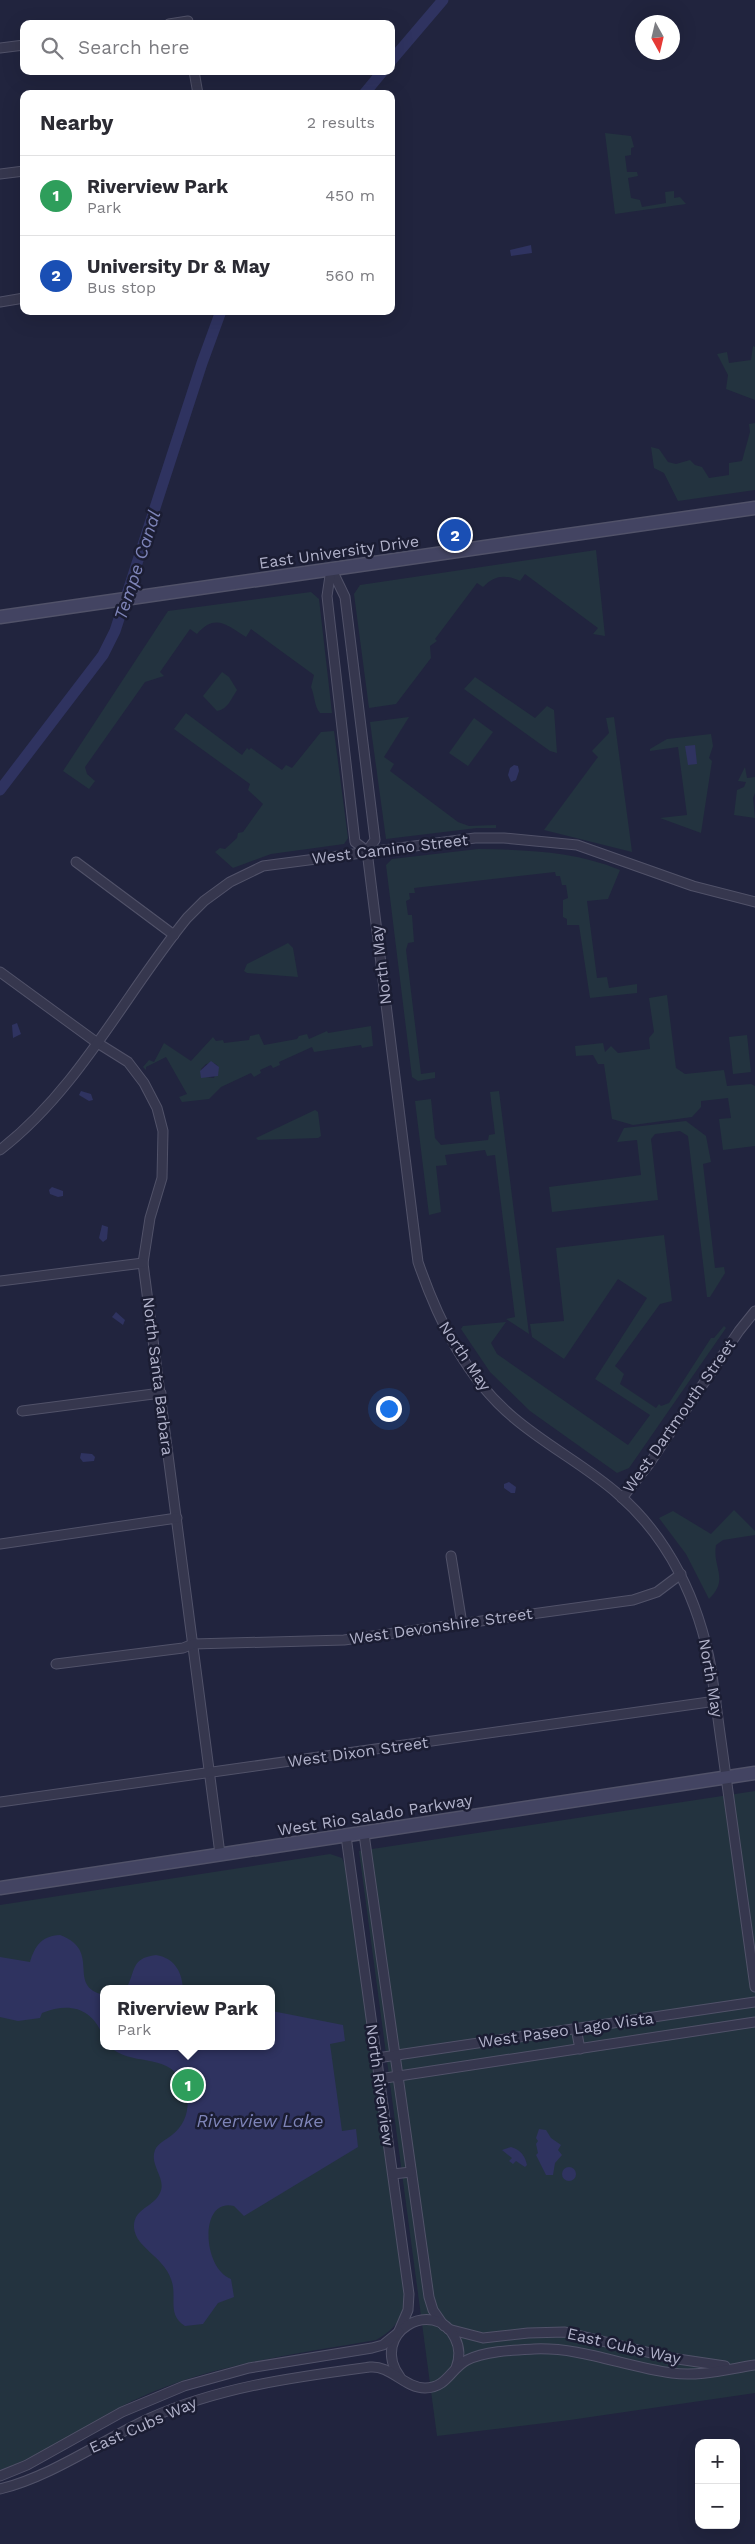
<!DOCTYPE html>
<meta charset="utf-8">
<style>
:root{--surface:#fff;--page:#f7f7f7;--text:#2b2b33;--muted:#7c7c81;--line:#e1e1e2;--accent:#2563eb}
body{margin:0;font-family:"Work Sans",sans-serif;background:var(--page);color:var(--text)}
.controls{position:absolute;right:15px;bottom:15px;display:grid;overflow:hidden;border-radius:10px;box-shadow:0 5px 20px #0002}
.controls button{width:45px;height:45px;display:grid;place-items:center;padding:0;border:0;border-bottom:1px solid var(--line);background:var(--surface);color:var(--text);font:25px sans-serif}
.compass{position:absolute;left:635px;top:15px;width:45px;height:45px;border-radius:50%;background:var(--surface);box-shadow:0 5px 20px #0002;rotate:172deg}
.you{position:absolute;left:388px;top:1408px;width:18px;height:18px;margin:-12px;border:4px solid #fff;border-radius:50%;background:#1a73e8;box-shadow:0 0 0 8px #1a73e833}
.badge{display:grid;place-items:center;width:32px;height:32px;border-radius:50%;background:var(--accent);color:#fff;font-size:16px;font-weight:700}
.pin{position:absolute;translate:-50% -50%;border:2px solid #fff;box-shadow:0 1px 5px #0006}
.popup{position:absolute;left:100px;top:1985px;width:175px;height:65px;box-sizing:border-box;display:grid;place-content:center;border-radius:10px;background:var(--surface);filter:drop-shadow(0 1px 4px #0005);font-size:16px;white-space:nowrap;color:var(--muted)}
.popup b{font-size:19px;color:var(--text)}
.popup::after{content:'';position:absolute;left:50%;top:100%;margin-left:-10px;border:10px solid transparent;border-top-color:var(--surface)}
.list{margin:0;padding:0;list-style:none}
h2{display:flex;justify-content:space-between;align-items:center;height:65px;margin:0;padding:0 20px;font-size:21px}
h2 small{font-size:16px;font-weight:400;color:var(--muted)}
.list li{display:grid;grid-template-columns:32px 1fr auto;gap:15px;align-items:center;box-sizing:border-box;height:80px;padding:0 20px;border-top:1px solid var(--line)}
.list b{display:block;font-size:19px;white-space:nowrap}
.list p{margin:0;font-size:16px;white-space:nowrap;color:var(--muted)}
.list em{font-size:16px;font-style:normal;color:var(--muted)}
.icon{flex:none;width:28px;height:28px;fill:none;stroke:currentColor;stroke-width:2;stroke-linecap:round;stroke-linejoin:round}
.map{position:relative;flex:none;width:755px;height:2544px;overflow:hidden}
.search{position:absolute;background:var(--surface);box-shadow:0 5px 20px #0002;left:20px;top:20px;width:375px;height:55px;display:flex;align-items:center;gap:12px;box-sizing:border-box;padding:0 18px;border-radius:10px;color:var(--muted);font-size:19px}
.panel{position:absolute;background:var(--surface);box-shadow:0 5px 20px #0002;left:20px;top:90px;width:375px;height:225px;border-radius:10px}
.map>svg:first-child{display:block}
.green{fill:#23333f;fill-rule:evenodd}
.water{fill:#2f3360}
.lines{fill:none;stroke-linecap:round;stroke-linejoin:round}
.canal{stroke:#2f3360;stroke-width:11}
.minor-casing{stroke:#515269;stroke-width:11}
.secondary-casing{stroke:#515269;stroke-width:15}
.minor{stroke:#36374e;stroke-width:9}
.secondary{stroke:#434462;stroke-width:12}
.labels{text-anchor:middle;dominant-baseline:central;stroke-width:5;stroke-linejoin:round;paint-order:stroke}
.street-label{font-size:16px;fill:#b1b2ca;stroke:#1b1d33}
.water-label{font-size:18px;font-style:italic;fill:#7e84b8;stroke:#1b1d33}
</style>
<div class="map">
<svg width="755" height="2544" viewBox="0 0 755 2544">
<rect width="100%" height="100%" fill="#21243e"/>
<g class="green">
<path d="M605,133L631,136L634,147L631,148V155L625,156L627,172H637L638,176L628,178L631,198L640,200L642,207L666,203L665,192L674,191V198L680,197L686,204L615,214Z"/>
<path d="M753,346L755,347V400L726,389L728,375L717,354L727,352L729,363L751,360Z"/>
<path d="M755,423V490L678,501L664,473L654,468L651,447L659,449L668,462L676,464L690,460L695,465L702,467L709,478L729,475V463L742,461L750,432L749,424Z"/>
<path d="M596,550L605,636L593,634L598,628L525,574L520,581C506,574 494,575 483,587L477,583L435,639L437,641L430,646L431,658L396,704L369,708L354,594L360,585Z"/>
<path d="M311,592L319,599L332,713H320C314,706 315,696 311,687L314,675L251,629L246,637C227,625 215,613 197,634L190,629L160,672L164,676L145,682L85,767L87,774L95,781L89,789L63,771L168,611Z"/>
<path d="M222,672L229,677L237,690C231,699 228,709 217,711L203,696Z"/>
<path d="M475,677L535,718L547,706L554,710L557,753L550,751L464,689Z"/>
<path d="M186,713L242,755L247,748L249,750L251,748L282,770L286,765L292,768L321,732L334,731L348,838L344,844L271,854L233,868L215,852L220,848L225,849L237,838L238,833L243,832L263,804L248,790L250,784L174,729Z"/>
<path d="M409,717L384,757L394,764L390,771L458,822L469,826L496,825V828H477L386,839L370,722Z"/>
<path d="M614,717L631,844L632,852L544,830L598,757L592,751L609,733L606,718Z"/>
<path d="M474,718L493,732L468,766L449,753Z"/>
<path d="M711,734L713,746L709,758L712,761L701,833L660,818L687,815L678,747L650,751V749L667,739Z"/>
<path d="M745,767L747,778L755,777V793L753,798L755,818L734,815L737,790L744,787L746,782L738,781Z"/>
<path d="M478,849C527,850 574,851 620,870L608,899L587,901L597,978L607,977L609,988L637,984V993L590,998L579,925H567V919L563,917V900L568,898L566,885H562L560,876H556L555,872L414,888L415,893H409L410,899L406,901L408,915H412L414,942L408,943L406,950L421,1074L435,1072V1078L418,1081L412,1077L386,865L392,859Z"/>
<path d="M288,943L293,948L298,977L247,973L244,971L247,964Z"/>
<path d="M667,995L676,1068L685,1074L724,1070L727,1086L751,1084L755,1086V1146L723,1150L719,1119L731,1118L728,1098L701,1101V1107L692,1117L633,1125L612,1119L604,1064H598L593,1055L576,1056L575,1046L603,1043L605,1052L611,1046L618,1053L650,1049L649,1038L654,1032L649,998Z"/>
<path d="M371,1026L373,1046L362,1048L361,1045L314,1052L312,1047L279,1062L280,1065L273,1068L271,1065L260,1070L261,1073L254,1077L251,1073L221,1087L209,1099L182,1102L179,1097L187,1094L166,1057L146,1067V1070L143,1067L149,1060L154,1062L164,1043L191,1061L213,1037L216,1041L223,1040L224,1043L249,1040L250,1036L259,1034L264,1045L297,1039L299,1036L307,1034L309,1039L327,1031L328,1033ZM214,1063L218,1066L214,1078L206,1077L201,1069L206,1064Z"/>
<path d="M747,1035L751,1072L733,1074L729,1037Z"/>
<path d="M499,1091L529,1334L506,1319L515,1317L495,1155L487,1156L485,1150L445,1155L447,1165L436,1166L441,1212L429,1215L415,1101L431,1099L435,1138L441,1145L488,1140L489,1135L495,1134L490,1092Z"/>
<path d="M315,1110L318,1112L321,1136L318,1138L258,1140L256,1138Z"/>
<path d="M686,1121L706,1136L711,1162L703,1164L715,1268L724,1267L725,1273L710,1297H707L688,1136L680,1131L655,1134L651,1139L658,1200L552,1212L549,1187L641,1175L637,1140L617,1142L624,1128Z"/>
<path d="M664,1235L672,1301L660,1304L615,1366L624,1374L620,1384L656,1408L659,1404L661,1406L669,1403L711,1338H714L724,1326L726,1328L629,1468L617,1473L530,1411L490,1372L461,1329L463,1326L506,1322L491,1343L497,1354L628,1445L650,1415L595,1379L647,1298L618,1279L564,1359L532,1337L530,1324L564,1321L556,1248Z"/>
<path d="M734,1510L755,1531V1535L723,1540L716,1545C712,1568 730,1578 709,1599L686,1554L659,1518L673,1511L711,1534Z"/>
<path d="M755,1791V2393L570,2420L437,2436L359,1851Z"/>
<path d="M330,1854L342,1858L346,1867L400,2265C407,2296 409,2323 376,2340C296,2354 213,2364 139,2398C92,2419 49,2454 0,2470V1905ZM104,1989H272V2046H104Z"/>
</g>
<g class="water">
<path d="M531,245L532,253L511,256L510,250Z"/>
<path d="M695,745L697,764L688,765L685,746Z"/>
<path d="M514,765L518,766L519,771L516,780L511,782L508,775L510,768Z"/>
<path d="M17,1023L21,1034L13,1038L12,1025Z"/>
<path d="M211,1061L219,1067L218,1076L201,1078L200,1071Z"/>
<path d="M81,1091L91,1094L93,1100L89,1101L79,1095Z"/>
<path d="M52,1187L63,1191V1196L58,1197L50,1194L49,1190Z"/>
<path d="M102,1225L108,1227L107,1239L103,1242L99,1238Z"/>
<path d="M116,1312L125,1320L123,1325L112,1317Z"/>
<path d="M81,1453L92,1454L95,1457L94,1461L83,1462L80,1458Z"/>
<path d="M509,1482L516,1487L515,1493H511L504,1488V1484Z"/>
<path d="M60,1935C103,1951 65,1986 104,1995V2040C95,2009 71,2001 42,2013L40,2018L18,2021L0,2017V1957L30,1962C35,1946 41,1936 60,1935Z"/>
<path d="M156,1955C174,1958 182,1971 183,1989H126C136,1972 130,1958 156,1955Z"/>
<path d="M272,2011L343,2025L345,2041L330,2044L342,2131L356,2129L358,2147L244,2216L234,2206C199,2197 202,2268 231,2279L234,2297L218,2303L203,2324L185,2326C166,2314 178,2297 171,2279C163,2256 136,2248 134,2228C133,2208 153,2208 160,2193C167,2178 149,2166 155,2150C158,2143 166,2140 172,2135C189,2122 192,2099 182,2081C166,2052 130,2067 109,2046H272Z"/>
<path d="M539,2129L546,2130L551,2138L561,2145L558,2150L562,2155L555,2163L553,2175H546L536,2155L538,2153L536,2144L538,2141L536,2138Z"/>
<path d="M511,2147C521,2150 525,2156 527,2165L525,2167L516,2161L513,2164L509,2161L512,2158L502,2150Z"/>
<circle cx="569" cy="2174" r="7"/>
</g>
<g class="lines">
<g class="canal">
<path d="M391,61L443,0"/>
<path d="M364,94L383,71"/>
<path d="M0,790L103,655L115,631L202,363L221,311"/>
</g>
<defs>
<g id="minor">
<path d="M169,24L188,21V24"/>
<path d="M0,48L24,45"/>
<path d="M194,71L198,94"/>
<path d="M0,174L24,171"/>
<path d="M0,302L24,298"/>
<path d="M331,568L345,597L375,840L367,851L418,1262C438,1320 466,1378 514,1418C547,1446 586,1466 618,1494C670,1539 699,1602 711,1668L755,1987"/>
<path d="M331,569L327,596L355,842L367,851"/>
<path d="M76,862L174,935"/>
<path d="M0,972L96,1042L128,1062L144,1083L157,1108L163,1131L162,1178L150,1218L143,1263L220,1854"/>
<path d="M0,1150C79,1089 125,994 187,918L204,901L230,882L263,866L475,838H504L577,845L693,886L755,902"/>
<path d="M0,1281L143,1263"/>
<path d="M22,1411L161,1393"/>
<path d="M622,1498L649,1464L739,1331L755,1311"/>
<path d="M0,1544L177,1518"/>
<path d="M451,1556L462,1624"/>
<path d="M56,1664L183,1648L193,1644L344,1640L633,1600L657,1592L681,1574"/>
<path d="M0,1802L716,1701"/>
<path d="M364,1834L429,2297L433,2310L444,2326"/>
<path d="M346,1836L409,2294L408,2310L399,2331"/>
<path d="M576,2028L580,2049"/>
<path d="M377,2058L755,2002"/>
<path d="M379,2079L755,2022"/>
<path d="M393,2174L411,2172"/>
<path d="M448,2329L483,2338L528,2333L565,2332L671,2358L725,2366"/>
<path d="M400,2377C368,2333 434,2296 455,2338C460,2348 460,2358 456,2368"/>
<path d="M0,2476L27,2465L122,2412L184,2386L249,2368L372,2348L383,2345L399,2332"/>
<path d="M0,2489C50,2477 101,2441 148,2419C218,2387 295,2377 370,2367C390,2365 405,2388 425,2388C447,2388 451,2368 467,2360C485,2351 514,2350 534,2349C582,2347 625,2367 672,2373C699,2377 728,2369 755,2365"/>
</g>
<g id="secondary">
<path d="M0,617L755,508"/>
<path d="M0,1888L755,1773"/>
</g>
</defs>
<use href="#minor" class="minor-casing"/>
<use href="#secondary" class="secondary-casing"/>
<use href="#minor" class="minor"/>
<use href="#secondary" class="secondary"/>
</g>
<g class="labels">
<g class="street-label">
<text transform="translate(339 552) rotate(-8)">East University Drive</text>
<text transform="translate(390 849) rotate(-7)">West Camino Street</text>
<text transform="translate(381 965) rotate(-97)">North May</text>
<text transform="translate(465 1356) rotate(56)">North May</text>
<text transform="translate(158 1376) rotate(83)">North Santa Barbara</text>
<text transform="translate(679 1416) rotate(-55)">West Dartmouth Street</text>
<text transform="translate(441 1626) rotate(-8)">West Devonshire Street</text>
<text transform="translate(711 1678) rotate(80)">North May</text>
<text transform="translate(358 1752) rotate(-8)">West Dixon Street</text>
<text transform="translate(375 1815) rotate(-9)">West Rio Salado Parkway</text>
<text transform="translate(566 2030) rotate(-8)">West Paseo Lago Vista</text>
<text transform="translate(380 2085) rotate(82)">North Riverview</text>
<text transform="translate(624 2346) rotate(13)">East Cubs Way</text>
<text transform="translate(143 2425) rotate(-24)">East Cubs Way</text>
</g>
<g class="water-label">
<text transform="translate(137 565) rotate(-72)">Tempe Canal</text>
<text x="260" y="2120">Riverview Lake</text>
</g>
</g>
</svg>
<div class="controls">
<button>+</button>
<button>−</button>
</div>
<svg class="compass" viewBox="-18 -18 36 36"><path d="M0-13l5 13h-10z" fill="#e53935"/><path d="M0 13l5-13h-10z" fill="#7c7c81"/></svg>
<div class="you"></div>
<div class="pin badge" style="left:188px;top:2085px;background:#2e9e5b">1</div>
<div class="popup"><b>Riverview Park</b>Park</div>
<div class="pin badge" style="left:455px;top:535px;background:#1a4fb4">2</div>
<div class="search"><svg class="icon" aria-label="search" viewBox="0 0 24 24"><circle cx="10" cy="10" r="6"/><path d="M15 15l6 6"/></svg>Search here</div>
<section class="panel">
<h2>Nearby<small>2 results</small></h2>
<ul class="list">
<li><span class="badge" style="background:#2e9e5b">1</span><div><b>Riverview Park</b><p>Park</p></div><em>450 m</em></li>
<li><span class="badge" style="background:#1a4fb4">2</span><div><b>University Dr &amp; May</b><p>Bus stop</p></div><em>560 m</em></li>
</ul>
</section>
</div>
